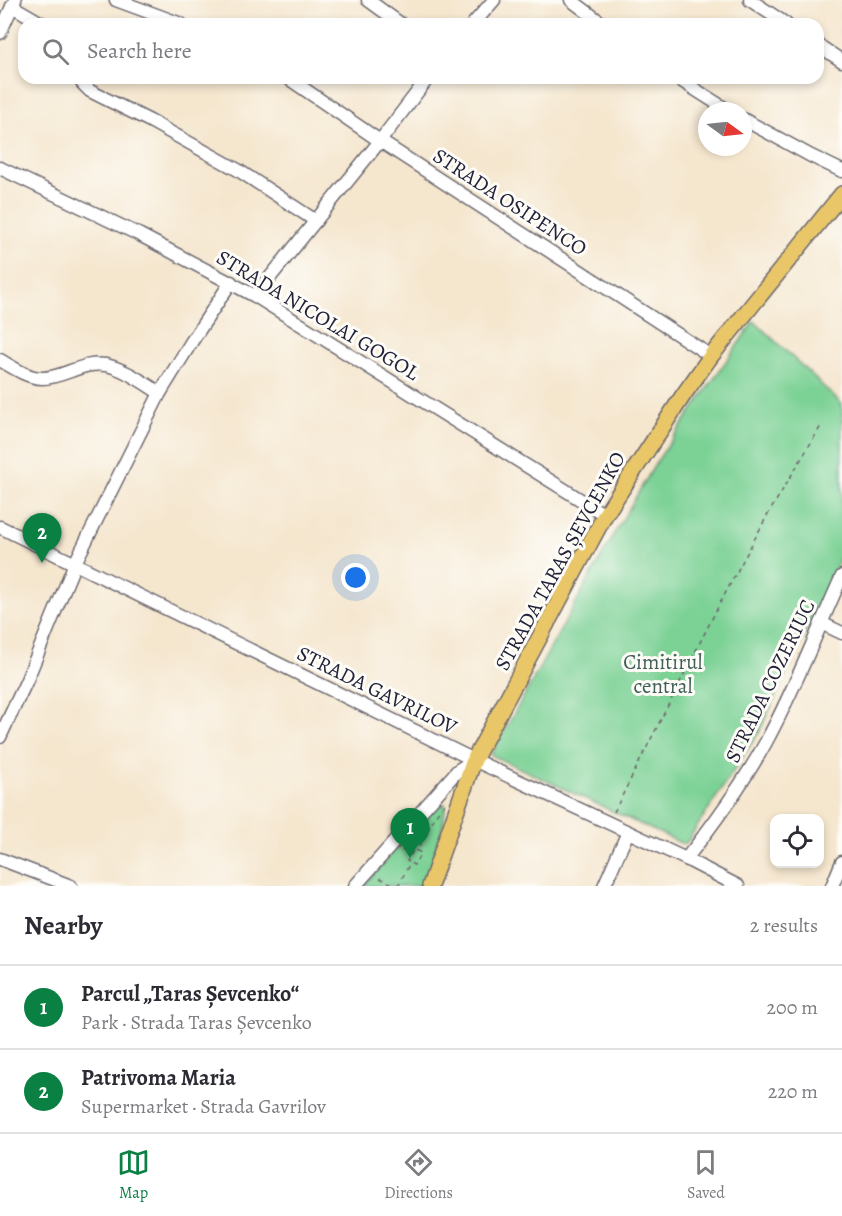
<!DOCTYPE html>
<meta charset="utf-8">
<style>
:root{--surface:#fff;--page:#f2f2f3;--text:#2b2b33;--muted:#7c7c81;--line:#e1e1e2;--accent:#0b8043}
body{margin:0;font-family:Alegreya,serif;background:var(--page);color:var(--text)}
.controls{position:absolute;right:18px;bottom:18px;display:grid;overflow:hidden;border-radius:12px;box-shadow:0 3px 9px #0003}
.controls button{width:54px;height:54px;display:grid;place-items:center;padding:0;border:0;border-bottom:2px solid var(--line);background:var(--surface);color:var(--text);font:30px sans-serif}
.compass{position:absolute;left:698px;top:102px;width:54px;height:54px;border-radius:50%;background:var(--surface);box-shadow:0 3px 9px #0003;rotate:105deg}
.you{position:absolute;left:356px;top:578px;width:21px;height:21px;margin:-15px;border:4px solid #fff;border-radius:50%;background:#1a73e8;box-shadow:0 0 0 9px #1a73e833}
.badge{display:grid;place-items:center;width:39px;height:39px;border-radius:50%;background:var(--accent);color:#fff;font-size:20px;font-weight:700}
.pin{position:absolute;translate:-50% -50px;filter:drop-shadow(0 2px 3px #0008)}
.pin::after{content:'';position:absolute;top:32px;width:21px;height:18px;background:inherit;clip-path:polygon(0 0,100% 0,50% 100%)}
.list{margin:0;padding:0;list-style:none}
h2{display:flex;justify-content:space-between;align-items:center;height:78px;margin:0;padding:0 24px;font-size:26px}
h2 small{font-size:20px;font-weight:400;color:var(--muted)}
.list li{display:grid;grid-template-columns:39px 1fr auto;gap:18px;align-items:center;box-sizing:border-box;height:84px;padding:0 24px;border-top:2px solid var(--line)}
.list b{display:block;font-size:22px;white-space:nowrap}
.list p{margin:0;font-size:20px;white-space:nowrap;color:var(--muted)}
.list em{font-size:20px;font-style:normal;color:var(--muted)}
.icon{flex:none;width:33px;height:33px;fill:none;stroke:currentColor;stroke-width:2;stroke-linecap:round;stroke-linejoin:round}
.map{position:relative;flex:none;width:842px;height:886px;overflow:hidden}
.search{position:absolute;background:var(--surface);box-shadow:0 3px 9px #0003;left:18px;right:18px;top:18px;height:66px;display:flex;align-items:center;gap:15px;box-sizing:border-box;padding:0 21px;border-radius:18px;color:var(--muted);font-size:22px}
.sheet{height:246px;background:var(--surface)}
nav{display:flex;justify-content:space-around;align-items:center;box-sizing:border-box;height:84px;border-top:2px solid var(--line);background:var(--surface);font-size:16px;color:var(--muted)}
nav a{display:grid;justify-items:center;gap:3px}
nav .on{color:var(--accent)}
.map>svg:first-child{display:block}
.green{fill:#7bd195;stroke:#4e7a68;stroke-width:1.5}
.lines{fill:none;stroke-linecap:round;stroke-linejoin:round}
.minor-casing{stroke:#6c676e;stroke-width:15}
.major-casing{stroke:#6c676e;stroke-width:18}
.path{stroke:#6c676e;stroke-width:1.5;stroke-dasharray:4.5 4.5;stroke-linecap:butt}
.minor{stroke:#fff;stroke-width:12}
.major{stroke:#e9c769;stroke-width:15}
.labels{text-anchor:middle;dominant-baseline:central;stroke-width:6;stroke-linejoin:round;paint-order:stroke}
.street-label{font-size:21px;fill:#22223b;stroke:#fdfcf7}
.park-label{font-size:21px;fill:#415f5a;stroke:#fdfcf7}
</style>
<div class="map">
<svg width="842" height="886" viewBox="0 0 842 886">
<rect width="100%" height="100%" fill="#fdfcf7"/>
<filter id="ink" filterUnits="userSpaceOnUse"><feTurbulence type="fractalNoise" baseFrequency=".0167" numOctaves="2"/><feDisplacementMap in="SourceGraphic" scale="12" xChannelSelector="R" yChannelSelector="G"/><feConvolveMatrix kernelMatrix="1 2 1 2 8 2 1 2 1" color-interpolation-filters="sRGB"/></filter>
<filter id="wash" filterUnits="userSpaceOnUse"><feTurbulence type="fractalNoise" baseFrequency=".008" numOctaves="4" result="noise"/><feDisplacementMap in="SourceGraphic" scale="24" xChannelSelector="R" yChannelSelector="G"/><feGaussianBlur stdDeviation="1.35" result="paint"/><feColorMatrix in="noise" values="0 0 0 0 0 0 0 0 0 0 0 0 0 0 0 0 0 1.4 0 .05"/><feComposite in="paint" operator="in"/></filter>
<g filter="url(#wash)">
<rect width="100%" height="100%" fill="#f5e6ce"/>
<g class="green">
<path d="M754,321L842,404V554L759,732L685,845L491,755L614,534L657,461Z"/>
<path d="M445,804C446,830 431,861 422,886H363L434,806Z"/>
</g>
</g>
<g filter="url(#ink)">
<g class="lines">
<defs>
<g id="minor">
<path d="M116,0L181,24"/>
<path d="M368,0L401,24"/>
<path d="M571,0L603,24"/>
<path d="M750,0L786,24"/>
<path d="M12,6L43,24"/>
<path d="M473,24L494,0"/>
<path d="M0,33L15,0"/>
<path d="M818,45L842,61"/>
<path d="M79,78L83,84L90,91L150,121L238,170L316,221"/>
<path d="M288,78L380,141L711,356"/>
<path d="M677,78L729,111"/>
<path d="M743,119L811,156L842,171"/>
<path d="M0,168L140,235L255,296L605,515"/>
<path d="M255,296L380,141L428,78"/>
<path d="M0,360C12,367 28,378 42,378C64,378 82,361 106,365C125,369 144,383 160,393"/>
<path d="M0,527L474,760L686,859L738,886"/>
<path d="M821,623L842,633"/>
<path d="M0,737L26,682L75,563L160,393L192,341L231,282"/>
<path d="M0,859L71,886"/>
<path d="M686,859C715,822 743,784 766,742C795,689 817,631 842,576"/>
<path d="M355,886L458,770L474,760"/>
<path d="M604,886L628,832"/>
<path d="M832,886L842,862"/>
</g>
<path id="major" d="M430,886L474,760L605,515L684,394L711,356L842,194"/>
</defs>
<use href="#minor" class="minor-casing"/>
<use href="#major" class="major-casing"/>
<g class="path">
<path d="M614,812L719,605L767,516L821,426"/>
<path d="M402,850L410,856"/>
<path d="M409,862L407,861L414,849L416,851"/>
<path d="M380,878L396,886"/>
<path d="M398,886L410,863L414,865L421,853L417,851L437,813L445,804"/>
</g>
<use href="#minor" class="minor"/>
<use href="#major" class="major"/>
</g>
</g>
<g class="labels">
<g class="street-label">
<text transform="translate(510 202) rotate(33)">STRADA OSIPENCO</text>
<text transform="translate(318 315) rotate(31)">STRADA NICOLAI GOGOL</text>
<text transform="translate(560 561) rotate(-61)">STRADA TARAS ȘEVCENKO</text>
<text transform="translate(770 681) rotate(-64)">STRADA COZERIUC</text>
<text transform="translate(377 690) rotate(26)">STRADA GAVRILOV</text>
</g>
<g class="park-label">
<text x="663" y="662">Cimitirul<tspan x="663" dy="24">central</tspan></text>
</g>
</g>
</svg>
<div class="controls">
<button><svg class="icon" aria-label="locate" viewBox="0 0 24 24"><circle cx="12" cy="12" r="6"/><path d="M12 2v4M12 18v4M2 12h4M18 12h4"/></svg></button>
</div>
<svg class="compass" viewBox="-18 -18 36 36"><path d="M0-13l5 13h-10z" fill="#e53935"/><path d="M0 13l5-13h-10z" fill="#7c7c81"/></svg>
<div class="you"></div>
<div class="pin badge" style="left:410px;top:858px">1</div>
<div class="pin badge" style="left:42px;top:563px">2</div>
<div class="search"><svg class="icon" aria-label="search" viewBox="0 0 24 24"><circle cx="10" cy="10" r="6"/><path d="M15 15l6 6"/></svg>Search here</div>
</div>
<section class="sheet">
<h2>Nearby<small>2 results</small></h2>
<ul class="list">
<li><span class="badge">1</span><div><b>Parcul „Taras Șevcenko“</b><p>Park · Strada Taras Șevcenko</p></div><em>200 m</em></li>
<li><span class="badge">2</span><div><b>Patrivoma Maria</b><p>Supermarket · Strada Gavrilov</p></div><em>220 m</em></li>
</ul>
</section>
<nav>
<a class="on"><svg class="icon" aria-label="map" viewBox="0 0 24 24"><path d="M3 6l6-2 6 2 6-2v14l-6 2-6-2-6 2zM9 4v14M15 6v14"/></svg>Map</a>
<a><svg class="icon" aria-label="directions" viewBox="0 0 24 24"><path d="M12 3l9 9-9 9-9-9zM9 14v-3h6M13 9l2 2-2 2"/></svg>Directions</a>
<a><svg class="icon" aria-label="saved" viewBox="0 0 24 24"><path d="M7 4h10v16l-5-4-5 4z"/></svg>Saved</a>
</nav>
